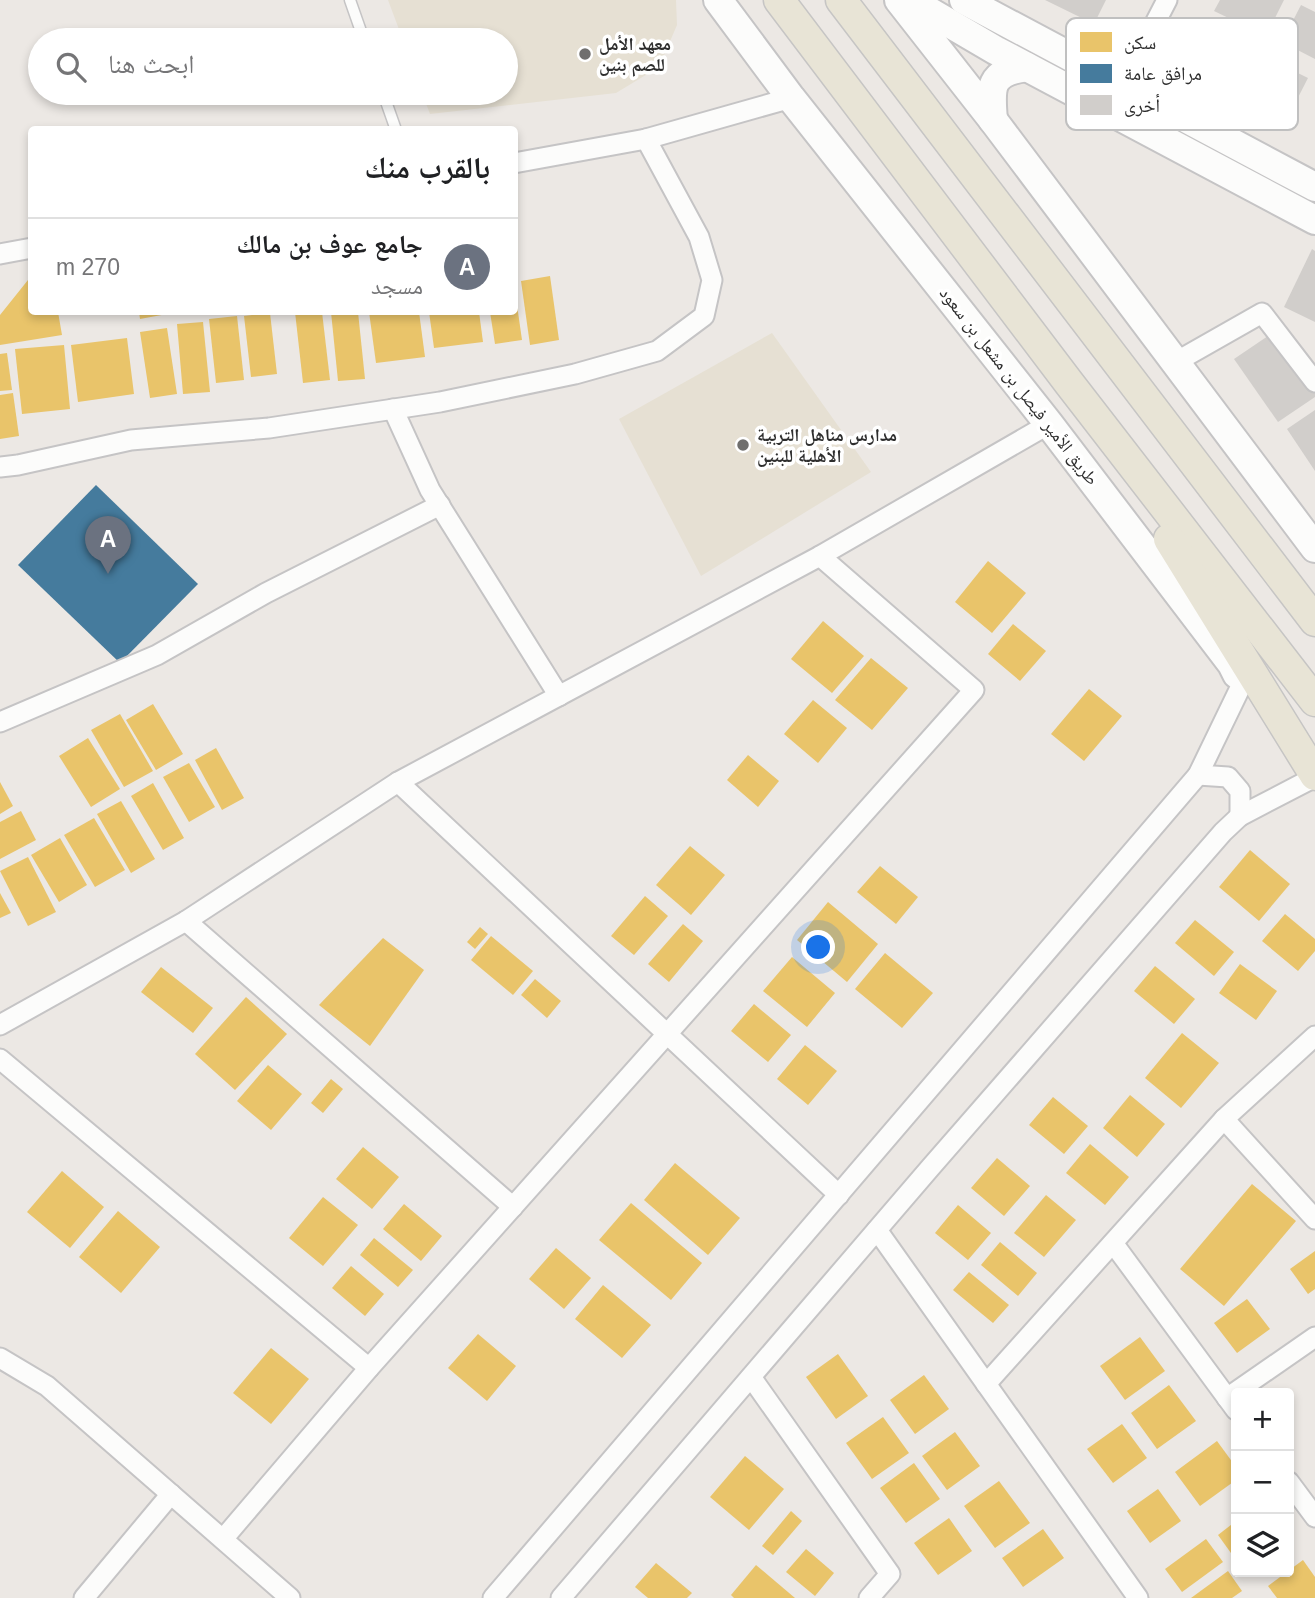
<!DOCTYPE html>
<html lang="ar">
<meta charset="utf-8">
<style>
:root{--surface:#fff;--page:#f6f6f6;--text:#202124;--muted:#757577;--line:#e0e0e0;--accent:#706f6e}
body{margin:0;font-family:Arial,"Noto Naskh Arabic",sans-serif;background:var(--page);color:var(--text);direction:rtl}
.controls{position:absolute;right:21px;bottom:21px;display:grid;overflow:hidden;border-radius:7px;box-shadow:0 4px 10px #0003}
.controls button{width:63px;height:63px;display:grid;place-items:center;padding:0;border:0;border-bottom:2px solid var(--line);background:var(--surface);color:var(--text);font:35px sans-serif}
.you{position:absolute;left:819px;top:948px;width:24px;height:24px;margin:-18px;border:5px solid #fff;border-radius:50%;background:#1a73e8;box-shadow:0 0 0 10px #1a73e833}
.badge{display:grid;place-items:center;width:46px;height:46px;border-radius:50%;background:var(--accent);color:#fff;font-size:23px;font-weight:700}
.pin{position:absolute;translate:-50% -58px;filter:drop-shadow(0 2px 4px #0008)}
.pin::after{content:'';position:absolute;top:37px;width:24px;height:21px;background:inherit;clip-path:polygon(0 0,100% 0,50% 100%)}
.list{margin:0;padding:0;list-style:none}
h2{display:flex;justify-content:space-between;align-items:center;height:91px;margin:0;padding:0 28px;font-size:30px}
h2 small{font-size:23px;font-weight:400;color:var(--muted)}
.list li{display:grid;grid-template-columns:46px 1fr auto;gap:21px;align-items:center;box-sizing:border-box;height:98px;padding:0 28px;border-top:2px solid var(--line)}
.list b{display:block;font-size:26px;white-space:nowrap}
.list p{margin:0;font-size:23px;white-space:nowrap;color:var(--muted)}
.list em{font-size:23px;font-style:normal;color:var(--muted)}
.icon{flex:none;width:38px;height:38px;fill:none;stroke:currentColor;stroke-width:2;stroke-linecap:round;stroke-linejoin:round}
.map{position:relative;flex:none;width:1315px;height:1598px;overflow:hidden;direction:ltr}
.search{position:absolute;background:var(--surface);box-shadow:0 4px 10px #0003;left:28px;top:28px;width:490px;height:77px;display:flex;align-items:center;gap:18px;box-sizing:border-box;padding:0 24px;border-radius:38px;color:var(--muted);font-size:26px}
.panel{position:absolute;background:var(--surface);box-shadow:0 4px 10px #0003;left:28px;top:126px;width:490px;height:189px;border-radius:7px;direction:rtl}
.map>svg:first-child{display:block}
.education{fill:#e6e0d3}
.homes{fill:#e9c46a}
.public{fill:#457b9d}
.building{fill:#d1cecb}
.lines{fill:none;stroke-linecap:round;stroke-linejoin:round}
.lane-casing{stroke:#c5c4c5;stroke-width:13}
.street-casing{stroke:#c5c4c5;stroke-width:23}
.secondary-casing{stroke:#c5c4c5;stroke-width:32}
.primary-casing{stroke:#c6c5c4;stroke-width:33}
.lane{stroke:#fcfcfb;stroke-width:10}
.street{stroke:#fcfcfb;stroke-width:19}
.secondary{stroke:#fcfcfb;stroke-width:28}
.primary{stroke:#e8e4d6;stroke-width:30}
.poi-dot{fill:#706f6e;stroke:#fff;stroke-width:2.5}
.labels{text-anchor:middle;dominant-baseline:central;stroke-width:7;stroke-linejoin:round;paint-order:stroke}
.poi-label{font-size:18px;font-weight:bold;fill:#2e2e2e;stroke:#fff;text-anchor:start}
.street-label{font-size:18px;fill:#2e2e2e;stroke:#fff}
.key{fill:#fff;stroke:#c0c0c0;stroke-width:2}
.key-label{font-size:19px;fill:#2e2e2e}
</style>
<div class="map">
<svg width="1315" height="1598" viewBox="0 0 1315 1598">
<rect width="100%" height="100%" fill="#ece8e4"/>
<g class="education">
<path d="M388,0H676L677,25L659,67L616,93L430,114L422,93H506V40H403Z"/>
<path d="M772,333L871,472L701,576L619,419Z"/>
</g>
<g class="homes">
<path d="M550,276L559,340L530,345L521,281Z"/>
<path d="M28,280H32V312H58L62,335L0,345V315Z"/>
<path d="M514,298H516L522,340L495,344L490,312H514Z"/>
<path d="M139,312H167V314L140,319Z"/>
<path d="M295,312H322L330,380L303,383Z"/>
<path d="M331,312H358L365,379L338,381Z"/>
<path d="M369,312H419L425,357L376,363Z"/>
<path d="M429,312H479L483,342L434,348Z"/>
<path d="M270,313L277,374L251,377L244,316Z"/>
<path d="M237,316L244,380L216,383L209,319Z"/>
<path d="M203,322L210,392L183,394L177,324Z"/>
<path d="M167,328L177,394L150,398L140,332Z"/>
<path d="M127,338L134,394L78,402L71,345Z"/>
<path d="M64,345L70,409L22,414L15,349Z"/>
<path d="M7,353L12,390L0,391V354Z"/>
<path d="M13,393L19,436L0,439V395Z"/>
<path d="M988,561L1026,593L992,633L955,602Z"/>
<path d="M823,621L864,656L832,693L791,659Z"/>
<path d="M1013,624L1046,651L1020,681L988,654Z"/>
<path d="M871,658L908,688L872,730L835,700Z"/>
<path d="M1089,689L1122,716L1084,761L1051,734Z"/>
<path d="M813,700L847,728L818,763L784,734Z"/>
<path d="M153,704L183,754L156,770L126,720Z"/>
<path d="M120,714L153,771L124,787L91,730Z"/>
<path d="M88,738L120,789L91,807L59,756Z"/>
<path d="M216,748L244,798L222,810L195,760Z"/>
<path d="M748,755L779,781L758,807L727,780Z"/>
<path d="M189,763L215,807L189,822L163,777Z"/>
<path d="M0,782L13,806L0,814Z"/>
<path d="M153,783L184,838L163,850L131,796Z"/>
<path d="M121,801L155,859L131,873L97,814Z"/>
<path d="M21,811L36,840L0,859V822Z"/>
<path d="M94,818L125,870L95,887L64,835Z"/>
<path d="M60,838L87,885L59,902L31,855Z"/>
<path d="M690,846L725,875L691,915L656,885Z"/>
<path d="M1250,850L1290,884L1259,921L1219,887Z"/>
<path d="M28,857L56,912L28,926L0,871Z"/>
<path d="M880,866L918,897L896,924L857,892Z"/>
<path d="M0,893L11,913L0,918Z"/>
<path d="M645,896L668,916L634,955L611,936Z"/>
<path d="M828,902L878,944L847,982L797,940Z"/>
<path d="M1285,914L1315,939V951L1298,971L1262,941Z"/>
<path d="M1195,920L1234,952L1214,976L1175,943Z"/>
<path d="M683,924L703,941L669,982L648,964Z"/>
<path d="M480,927L488,934L475,949L467,942Z"/>
<path d="M491,936L533,971L513,995L471,960Z"/>
<path d="M383,938L424,970L370,1046L319,1005Z"/>
<path d="M885,953L933,993L902,1028L855,989Z"/>
<path d="M792,957L835,993L807,1027L763,991Z"/>
<path d="M1240,964L1277,991L1256,1020L1219,993Z"/>
<path d="M1155,966L1195,999L1174,1024L1134,991Z"/>
<path d="M161,967L213,1008L193,1033L141,992Z"/>
<path d="M535,979L561,1001L547,1018L521,995Z"/>
<path d="M246,997L287,1034L235,1090L195,1054Z"/>
<path d="M754,1004L791,1035L768,1062L731,1031Z"/>
<path d="M1182,1033L1219,1063L1181,1108L1145,1078Z"/>
<path d="M805,1045L837,1071L808,1105L777,1079Z"/>
<path d="M268,1065L302,1094L271,1130L237,1101Z"/>
<path d="M331,1079L343,1089L323,1113L311,1103Z"/>
<path d="M1130,1095L1165,1124L1137,1157L1103,1128Z"/>
<path d="M1053,1097L1088,1126L1064,1154L1029,1125Z"/>
<path d="M1090,1144L1129,1177L1105,1205L1066,1173Z"/>
<path d="M363,1147L399,1177L372,1209L336,1179Z"/>
<path d="M997,1158L1030,1186L1004,1216L971,1188Z"/>
<path d="M675,1163L740,1218L708,1255L644,1200Z"/>
<path d="M62,1171L104,1207L70,1248L27,1212Z"/>
<path d="M1252,1184L1296,1221L1224,1306L1180,1269Z"/>
<path d="M1046,1195L1076,1220L1044,1257L1014,1233Z"/>
<path d="M323,1197L358,1225L323,1266L289,1238Z"/>
<path d="M631,1203L702,1263L671,1300L599,1240Z"/>
<path d="M404,1204L442,1236L421,1261L383,1229Z"/>
<path d="M958,1205L991,1233L968,1260L935,1233Z"/>
<path d="M118,1211L160,1247L121,1293L79,1257Z"/>
<path d="M374,1238L413,1270L398,1287L360,1255Z"/>
<path d="M1000,1242L1037,1273L1018,1296L981,1265Z"/>
<path d="M556,1248L591,1278L564,1309L529,1279Z"/>
<path d="M1315,1251V1289L1308,1294L1290,1269Z"/>
<path d="M351,1266L384,1294L365,1316L332,1288Z"/>
<path d="M969,1272L1009,1305L993,1323L953,1290Z"/>
<path d="M603,1285L651,1325L622,1358L575,1319Z"/>
<path d="M1247,1299L1270,1329L1237,1353L1214,1323Z"/>
<path d="M478,1334L516,1366L487,1401L448,1368Z"/>
<path d="M1140,1337L1165,1371L1125,1400L1100,1366Z"/>
<path d="M271,1348L309,1379L271,1424L233,1393Z"/>
<path d="M838,1354L868,1396L836,1419L806,1377Z"/>
<path d="M924,1375L949,1409L915,1434L890,1400Z"/>
<path d="M1169,1385L1196,1421L1157,1449L1131,1413Z"/>
<path d="M883,1417L909,1453L872,1479L846,1443Z"/>
<path d="M1122,1424L1147,1458L1113,1483L1087,1449Z"/>
<path d="M955,1432L980,1466L947,1490L922,1456Z"/>
<path d="M1217,1441L1236,1467V1480L1200,1506L1175,1472Z"/>
<path d="M745,1456L784,1489L749,1530L710,1497Z"/>
<path d="M914,1463L940,1499L906,1523L880,1488Z"/>
<path d="M999,1481L1030,1523L995,1548L964,1506Z"/>
<path d="M1158,1489L1181,1521L1150,1543L1127,1511Z"/>
<path d="M791,1511L802,1521L773,1555L762,1546Z"/>
<path d="M949,1518L972,1551L938,1575L914,1543Z"/>
<path d="M1236,1521V1560L1218,1535Z"/>
<path d="M1043,1529L1064,1558L1023,1587L1002,1558Z"/>
<path d="M1206,1539L1223,1562L1182,1592L1165,1569Z"/>
<path d="M806,1549L834,1573L815,1596L786,1572Z"/>
<path d="M1303,1560L1315,1577V1598H1277L1268,1586Z"/>
<path d="M656,1563L692,1593L687,1598H648L635,1587Z"/>
<path d="M756,1565L795,1598H734L731,1595Z"/>
<path d="M1228,1571L1242,1591L1232,1598H1191Z"/>
</g>
<path class="public" d="M96,485L198,584L120,663L18,565Z"/>
<g class="building">
<path d="M1045,0H1106L1094,24Z"/>
<path d="M1220,0H1284L1266,36L1214,11Z"/>
<path d="M1301,5L1315,12V59L1282,42Z"/>
<path d="M1255,52L1308,78L1286,121L1234,95Z"/>
<path d="M1312,249L1315,251V322L1284,307Z"/>
<path d="M1277,330L1315,386V397L1278,422L1234,359Z"/>
<path d="M1315,410V471L1287,429Z"/>
</g>
<g class="lines">
<defs>
<g id="lane">
<path d="M350,0L364,40"/>
<path d="M383,93L396,130"/>
</g>
<g id="street">
<path d="M1123,85L1167,0"/>
<path d="M514,163L646,139L791,98"/>
<path d="M0,254L32,248"/>
<path d="M1174,363L1262,313L1315,382"/>
<path d="M393,409L430,490L559,696"/>
<path d="M0,467L18,465L131,440L269,428L440,402L575,374L657,351L704,316L712,280L699,237L646,139"/>
<path d="M0,722L157,655L266,593L440,505"/>
<path d="M1198,775L1228,777L1240,791V816"/>
<path d="M398,782L839,1195"/>
<path d="M186,921L513,1207"/>
<path d="M0,1025L186,921L398,782L820,556L1049,424"/>
<path d="M0,1059L369,1368"/>
<path d="M1224,1119L1315,1219"/>
<path d="M877,1230L1138,1598"/>
<path d="M1113,1243L1236,1410"/>
<path d="M0,1358L47,1386L290,1598"/>
<path d="M751,1377L890,1574L869,1598"/>
<path d="M986,1384L1224,1119L1315,1036"/>
<path d="M1227,1398L1315,1337"/>
<path d="M1289,1482L1315,1517"/>
<path d="M223,1539L369,1368L974,690L820,556"/>
<path d="M84,1598L171,1494"/>
<path d="M493,1598L1198,775L1242,684"/>
<path d="M561,1598L930,1168L1223,832L1240,816L1315,777"/>
</g>
<g id="secondary">
<path d="M718,0L791,98L1049,424L1232,664L1237,674"/>
<path d="M899,0L993,120L1315,548"/>
<path d="M917,0L925,9L995,50L1315,220"/>
<path d="M964,0L1315,187"/>
<path d="M993,120C990,87 989,72 1027,67"/>
</g>
<g id="primary">
<path d="M779,0L1069,383L1315,701"/>
<path d="M841,0L1315,621"/>
<path d="M1169,539L1315,775"/>
</g>
</defs>
<use href="#lane" class="lane-casing"/>
<use href="#street" class="street-casing"/>
<use href="#secondary" class="secondary-casing"/>
<use href="#primary" class="primary-casing"/>
<use href="#lane" class="lane"/>
<use href="#street" class="street"/>
<use href="#secondary" class="secondary"/>
<use href="#primary" class="primary"/>
</g>
<g class="poi-dot">
<circle cx="585" cy="54" r="7"/>
<circle cx="743" cy="445" r="7"/>
</g>
<g class="labels">
<g class="poi-label">
<text x="599" y="44">معهد الأمل<tspan x="599" dy="21">للصم بنين</tspan></text>
<text x="757" y="435">مدارس مناهل التربية<tspan x="757" dy="21">الأهلية للبنين</tspan></text>
</g>
<g class="street-label">
<text transform="translate(1019 386) rotate(52)">طريق الأمير فيصل بن مشعل بن سعود</text>
</g>
</g>
<rect x="1066" y="18" width="232" height="112" rx="10" class="key"/>
<rect x="1080" y="32" width="32" height="20" fill="#e9c46a"/>
<rect x="1080" y="64" width="32" height="19" fill="#457b9d"/>
<rect x="1080" y="95" width="32" height="20" fill="#d1cecb"/>
<g class="key-label">
<text x="1124" y="49">سكن</text>
<text x="1124" y="80">مرافق عامة</text>
<text x="1124" y="112">أخرى</text>
</g>
</svg>
<div class="controls">
<button>+</button>
<button>−</button>
<button><svg class="icon" aria-label="layers" viewBox="0 0 24 24"><path d="M12 4l9 5-9 5-9-5zM3 14l9 5 9-5"/></svg></button>
</div>
<div class="you"></div>
<div class="pin badge" style="left:108px;top:574px;background:#6b7280">A</div>
<div class="search"><svg class="icon" aria-label="search" viewBox="0 0 24 24"><circle cx="10" cy="10" r="6"/><path d="M15 15l6 6"/></svg>ابحث هنا</div>
<section class="panel">
<h2>بالقرب منك<small></small></h2>
<ul class="list">
<li><span class="badge" style="background:#6b7280">A</span><div><b>جامع عوف بن مالك</b><p>مسجد</p></div><em>270 m</em></li>
</ul>
</section>
</div>
